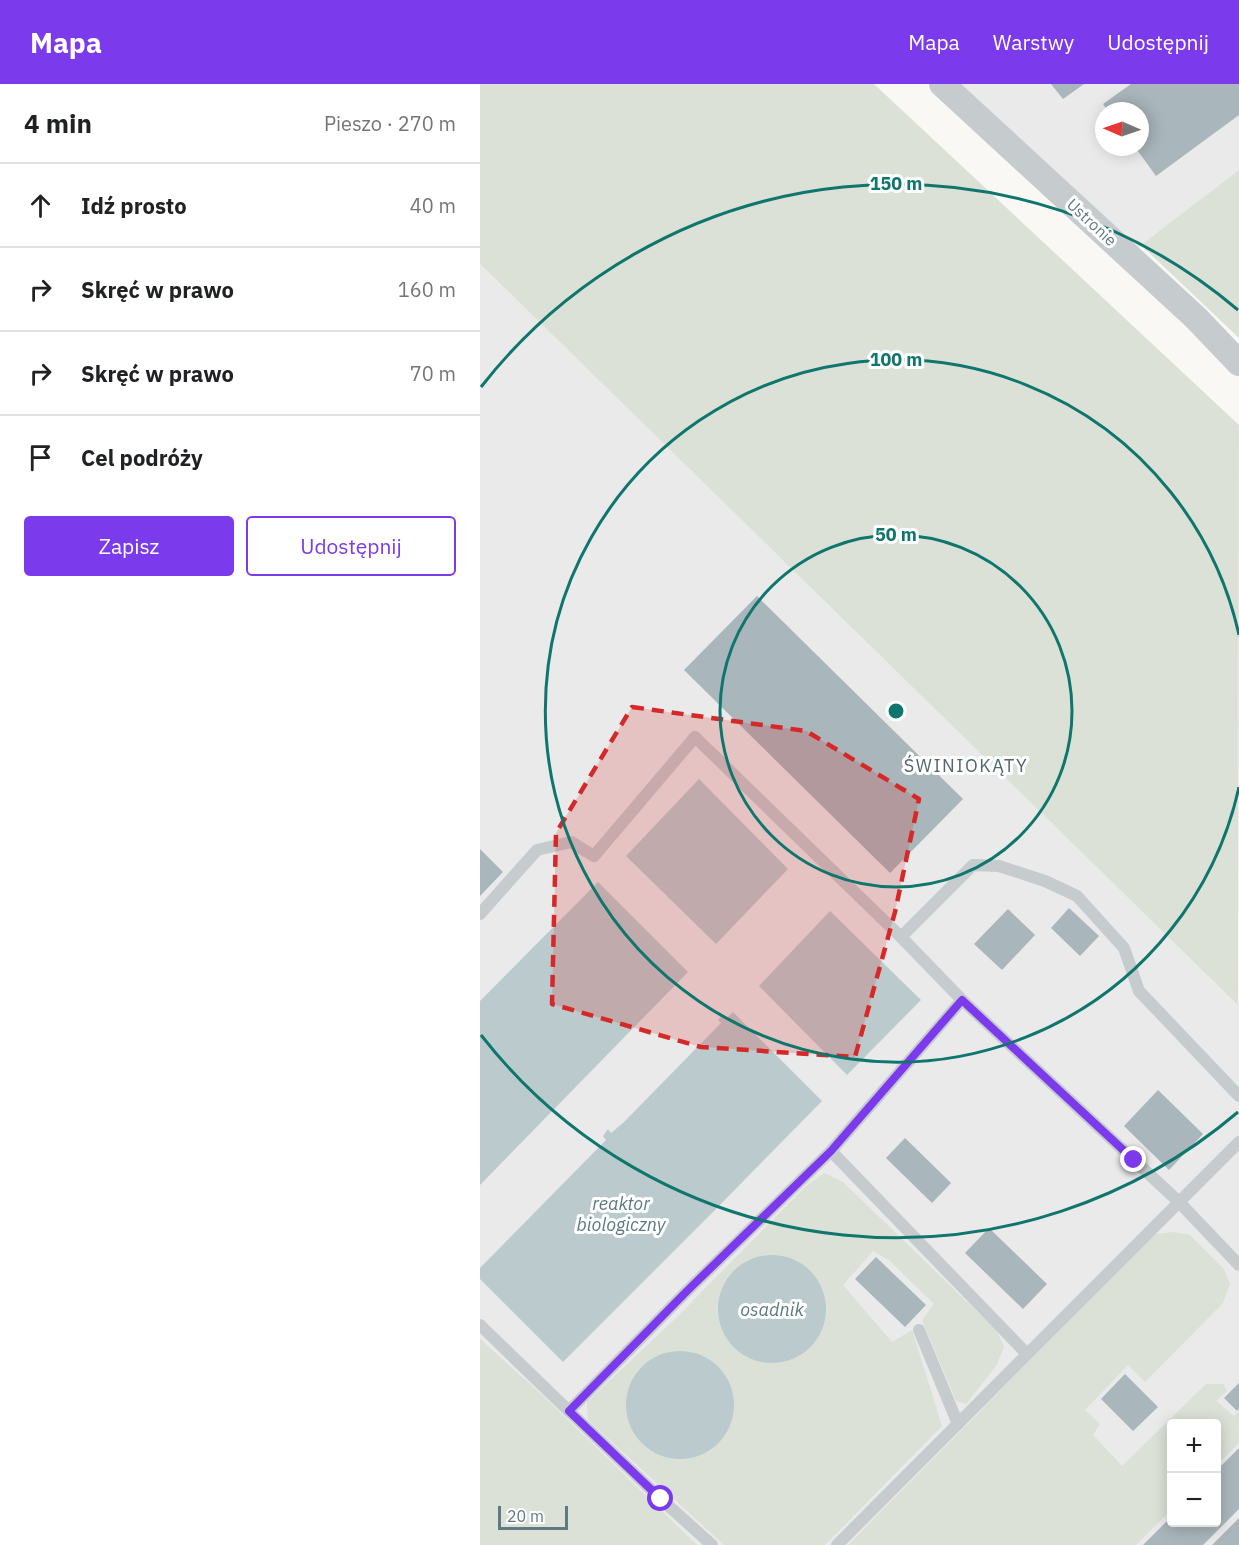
<!DOCTYPE html>
<html lang="pl">
<meta charset="utf-8">
<style>
:root{--surface:#fff;--page:#f6f6f6;--text:#202124;--muted:#757577;--line:#e0e0e0;--accent:#7c3aed}
body{margin:0;font-family:"IBM Plex Sans",sans-serif;background:var(--page);color:var(--text)}
.controls{position:absolute;right:18px;bottom:18px;display:grid;overflow:hidden;border-radius:6px;box-shadow:0 3px 15px #0003}
.controls button{width:54px;height:54px;display:grid;place-items:center;padding:0;border:0;border-bottom:2px solid var(--line);background:var(--surface);color:var(--text);font:30px sans-serif}
.compass{position:absolute;left:615px;top:18px;width:54px;height:54px;border-radius:50%;background:var(--surface);box-shadow:0 3px 15px #0003;rotate:272deg}
.scale{position:absolute;left:18px;bottom:15px;width:70px;box-sizing:border-box;padding-left:6px;border:3px solid #607a84;border-top:0;font-size:16px;line-height:21px;white-space:nowrap;color:#607a84;-webkit-text-stroke:4px #fff;paint-order:stroke}
.stop{position:absolute;width:18px;height:18px;margin:-14px;border:4px solid #7c3aed;border-radius:50%;background:#fff}
.stop.end{background:#7c3aed;border-color:#fff;box-shadow:0 2px 6px #0008}
.list{margin:0;padding:0;list-style:none}
h2{display:flex;justify-content:space-between;align-items:center;height:78px;margin:0;padding:0 24px;font-size:26px}
h2 small{font-size:20px;font-weight:400;color:var(--muted)}
.list li{display:grid;grid-template-columns:39px 1fr auto;gap:18px;align-items:center;box-sizing:border-box;height:84px;padding:0 24px;border-top:2px solid var(--line)}
.list b{display:block;font-size:22px;white-space:nowrap}
.list em{font-size:20px;font-style:normal;color:var(--muted)}
.actions{display:flex;gap:12px;padding:18px 24px}
.actions a{flex:1;padding:14px 0;border:2px solid var(--accent);border-radius:6px;text-align:center;font-size:21px;color:var(--accent)}
.actions .main{background:var(--accent);color:#fff}
.icon{flex:none;width:33px;height:33px;fill:none;stroke:currentColor;stroke-width:2;stroke-linecap:round;stroke-linejoin:round}
.map{position:relative;flex:none;width:759px;height:1461px;overflow:hidden}
header{display:flex;align-items:center;gap:36px;box-sizing:border-box;height:84px;padding:0 30px;background:var(--accent);color:#fff}
header strong{font-size:28px}
nav{display:flex;gap:33px;margin-inline-start:auto;font-size:21px}
main{display:flex}
aside{flex:1;background:var(--surface)}
.map>svg:first-child{display:block}
.built{fill:#e9eae9;fill-rule:evenodd}
.green{fill:#dbe1d6;fill-rule:evenodd}
.water{fill:#bbcbcd}
.building{fill:#a9b6bb}
.lines{fill:none;stroke-linecap:round;stroke-linejoin:round}
.service{stroke:#c6cbce;stroke-width:12}
.minor{stroke:#c6cbce;stroke-width:26}
.route{stroke:#7c3aed;stroke-width:8}
.marked{fill:#d62828;fill-opacity:0.2;stroke:#d62828;stroke-width:4.5;stroke-dasharray:12 8;stroke-linejoin:round}
.ring{fill:none;stroke:#0f766e;stroke-width:3}
.labels{text-anchor:middle;dominant-baseline:central;stroke-width:6;stroke-linejoin:round;paint-order:stroke}
.street-label{font-size:16px;fill:#607a84;stroke:#fff}
.neighbourhood-label{font-size:18px;letter-spacing:1.5px;fill:#53666e;stroke:#fff}
.water-label{font-size:18px;font-style:italic;fill:#5b797e;stroke:#fff}
.centre{fill:#0f766e;stroke:#fff;stroke-width:3}
.ring-label{font-size:18px;text-anchor:middle;font-weight:bold;fill:#0f766e;stroke:#fff;stroke-width:6;stroke-linejoin:round;paint-order:stroke}
</style>
<header>
<strong>Mapa</strong>
<nav><a>Mapa</a><a>Warstwy</a><a>Udostępnij</a></nav>
</header>
<main>
<aside>
<h2>4 min<small>Pieszo · 270 m</small></h2>
<ul class="list">
<li><svg class="icon" aria-label="ahead" viewBox="0 0 24 24"><path d="M12 20V5M6 11l6-6 6 6"/></svg><div><b>Idź prosto</b></div><em>40 m</em></li>
<li><svg class="icon" aria-label="right" viewBox="0 0 24 24"><path d="M7 20v-9h11M14 6l5 5-5 5"/></svg><div><b>Skręć w prawo</b></div><em>160 m</em></li>
<li><svg class="icon" aria-label="right" viewBox="0 0 24 24"><path d="M7 20v-9h11M14 6l5 5-5 5"/></svg><div><b>Skręć w prawo</b></div><em>70 m</em></li>
<li><svg class="icon" aria-label="arrive" viewBox="0 0 24 24"><path d="M6 21V4h12l-3 4 3 4H6"/></svg><div><b>Cel podróży</b></div></li>
</ul>
<div class="actions"><a class="main">Zapisz</a><a>Udostępnij</a></div>
</aside>
<div class="map">
<svg width="759" height="1461" viewBox="0 0 759 1461">
<rect width="100%" height="100%" fill="#f9f8f5"/>
<g class="built">
<path d="M476,0H759V86L654,167ZM624,27H660V63H624Z"/>
<path d="M0,180L759,921V1461H102L0,1373ZM692,1340H736V1438H692Z"/>
</g>
<g class="green">
<path d="M0,0H394L759,341L758,921L0,180Z"/>
<path d="M759,86V254L661,161Z"/>
<path d="M344,1089L363,1098L517,1247L524,1263L516,1282L486,1320L476,1317L442,1236L454,1220L409,1176L393,1167L363,1201L412,1258L432,1246L462,1342L345,1461H244L108,1336L107,1318L197,1233L324,1104ZM290,1171L304,1172L338,1196L344,1209L346,1223L321,1271L308,1277L294,1279L241,1241C233,1204 253,1178 290,1171ZM198,1267C220,1269 244,1279 250,1303C252,1310 250,1319 250,1326C249,1333 250,1342 246,1348C231,1377 187,1383 163,1361C153,1351 154,1341 154,1327C153,1318 150,1304 153,1295C159,1277 181,1273 198,1267Z"/>
<path d="M694,1148L710,1151L744,1185L750,1200L743,1219L665,1298L648,1281L605,1326L620,1340L613,1351L642,1382L726,1300H743L747,1307L736,1317L754,1332L759,1328V1359L737,1381L736,1340H692L691,1426L656,1461H368L675,1150Z"/>
<path d="M0,1255L61,1310L217,1461H0Z"/>
</g>
<g class="water">
<path d="M219,695L308,785L236,860L146,772Z"/>
<path d="M118,798L208,888L0,1101V917Z"/>
<path d="M350,827L441,916L367,991L279,902Z"/>
<path d="M253,928L342,1017L232,1129L83,1278L0,1195V1184L126,1056L123,1052L128,1045L131,1049L143,1039L241,939L238,936L242,931L246,935Z"/>
<circle cx="292" cy="1225" r="54"/>
<circle cx="200" cy="1321" r="54"/>
</g>
<g class="building">
<path d="M571,0H604L583,15Z"/>
<path d="M651,0H759V31L676,92L655,63H660V27H628L623,20Z"/>
<path d="M277,512L483,715L410,789L204,586Z"/>
<path d="M0,765L23,788L0,812Z"/>
<path d="M589,824L619,852L600,872L571,844Z"/>
<path d="M528,825L555,851L522,886L494,860Z"/>
<path d="M678,1006L723,1050L689,1086L644,1042Z"/>
<path d="M425,1054L471,1099L452,1119L406,1074Z"/>
<path d="M509,1144L567,1200L543,1225L485,1169Z"/>
<path d="M396,1173L446,1221L425,1243L375,1195Z"/>
<path d="M645,1290L678,1323L653,1347L621,1315Z"/>
<path d="M759,1299V1325L757,1327L744,1314Z"/>
<path d="M759,1364V1425L723,1461H663L692,1432V1438H736V1387Z"/>
<path d="M759,1434V1461H732Z"/>
</g>
<g class="lines">
<g class="service">
<path d="M0,830L57,766L91,758L114,772L215,653L421,853L482,916L699,1118L759,1181"/>
<path d="M421,853L493,781L519,782L565,797L597,812L644,864L659,907L759,1012"/>
<path d="M482,916L351,1067L547,1270"/>
<path d="M0,1241L89,1327"/>
<path d="M439,1246L478,1340"/>
<path d="M232,1461L181,1415L89,1327L207,1207L351,1067"/>
<path d="M357,1461L759,1058"/>
</g>
<path class="minor" d="M462,0L716,234L759,279"/>
</g>
<g class="lines">
<path class="route" d="M181,1415L89,1327L207,1207L351,1067L482,916L654,1076"/>
</g>
<path class="marked" d="M152,623L326,647L439,715L415,828L375,973L221,963L72,920L76,749Z"/>
<g class="ring">
<circle cx="416" cy="627" r="176"/>
<path d="M759 703A351 351 0 1 1 759 551"/>
<path d="M758 1028A527 527 0 0 1 1 951M1 303A527 527 0 0 1 758 226"/>
</g>
<g class="labels">
<g class="street-label">
<text transform="translate(612 138) rotate(43)">Ustronie</text>
</g>
<g class="neighbourhood-label">
<text x="486" y="681">ŚWINIOKĄTY</text>
</g>
<g class="water-label">
<text x="141" y="1119">reaktor<tspan x="141" dy="21">biologiczny</tspan></text>
<text x="292" y="1225">osadnik</text>
</g>
</g>
<circle cx="416" cy="627" r="9" class="centre"/>
<g class="ring-label">
<text x="416" y="106">150 m</text>
<text x="416" y="282">100 m</text>
<text x="416" y="457">50 m</text>
</g>
</svg>
<div class="controls">
<button>+</button>
<button>−</button>
</div>
<svg class="compass" viewBox="-18 -18 36 36"><path d="M0-13l5 13h-10z" fill="#e53935"/><path d="M0 13l5-13h-10z" fill="#757577"/></svg>
<div class="scale">20 m</div>
<div class="stop" style="left:181px;top:1415px"></div>
<div class="stop end" style="left:654px;top:1076px"></div>
</div>
</main>
